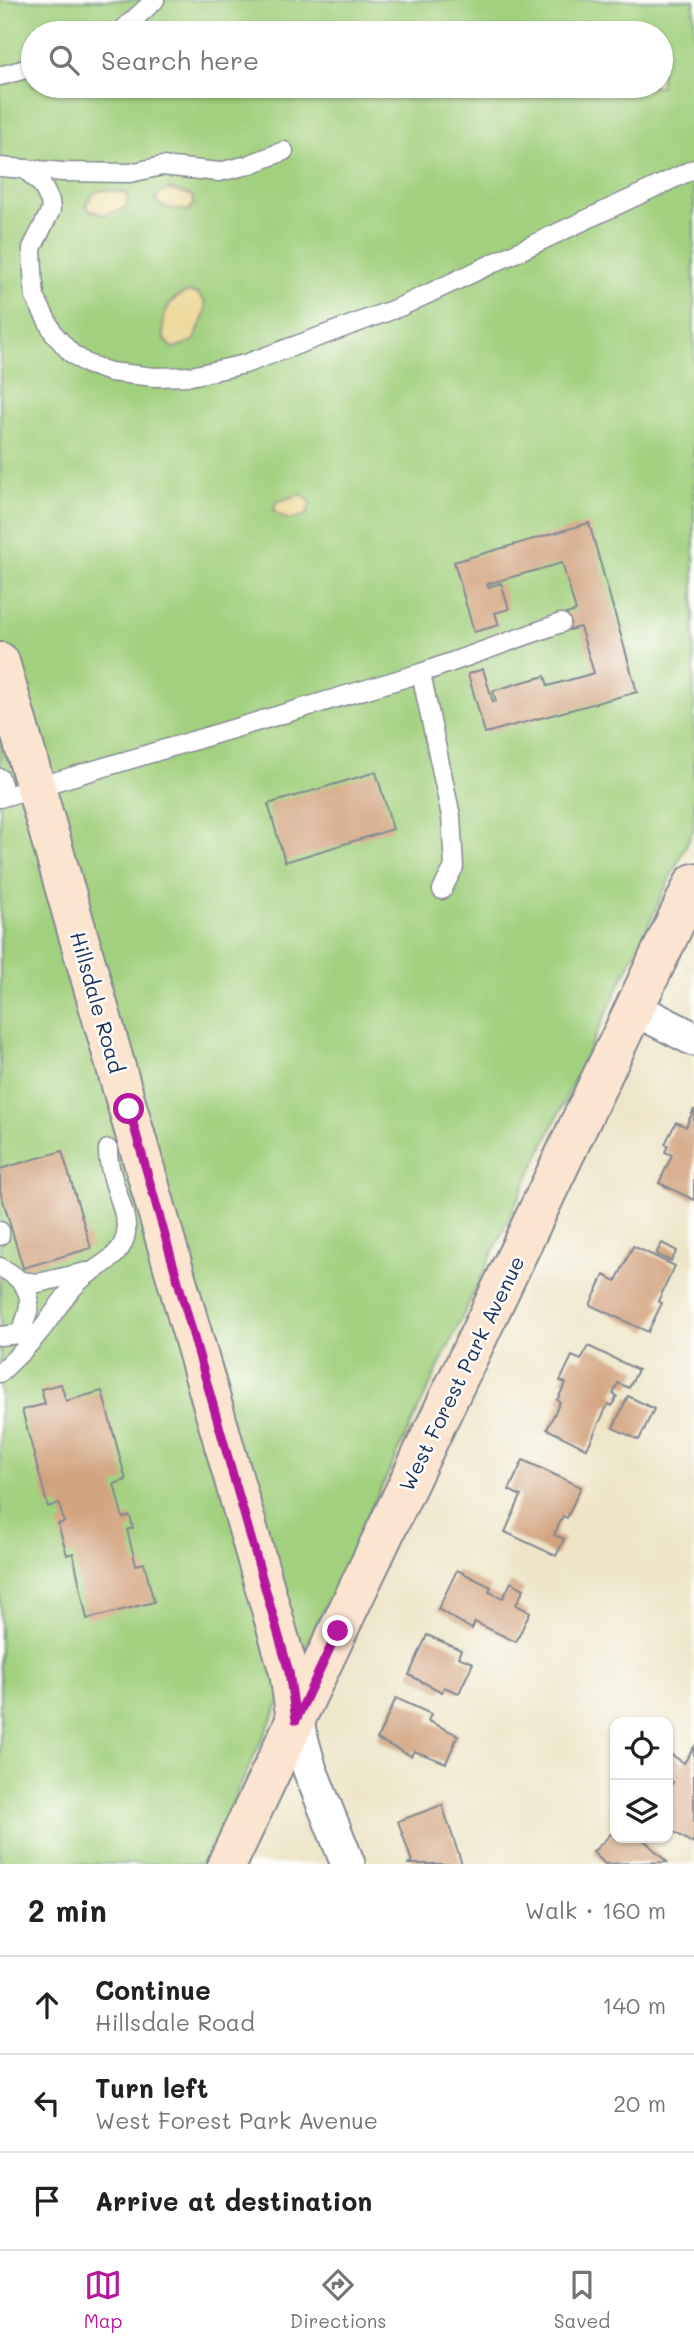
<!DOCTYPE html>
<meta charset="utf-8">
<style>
:root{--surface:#fff;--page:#f6f6f6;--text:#202124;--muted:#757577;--line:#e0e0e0;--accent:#b5179e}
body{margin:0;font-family:Mali,sans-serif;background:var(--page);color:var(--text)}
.controls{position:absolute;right:21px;bottom:21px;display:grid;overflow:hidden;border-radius:14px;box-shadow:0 2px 5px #0004}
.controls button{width:63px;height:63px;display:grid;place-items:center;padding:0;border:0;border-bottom:2px solid var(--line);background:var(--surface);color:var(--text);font:35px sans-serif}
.stop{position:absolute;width:21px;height:21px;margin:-16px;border:5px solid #b5179e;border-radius:50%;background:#fff}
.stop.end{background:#b5179e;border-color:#fff;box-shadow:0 2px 7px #0008}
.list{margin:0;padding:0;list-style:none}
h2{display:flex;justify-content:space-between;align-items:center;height:91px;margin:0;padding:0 28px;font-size:30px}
h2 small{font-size:23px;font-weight:400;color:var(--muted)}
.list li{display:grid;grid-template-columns:46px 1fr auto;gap:21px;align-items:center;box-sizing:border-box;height:98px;padding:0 28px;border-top:2px solid var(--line)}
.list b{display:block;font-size:26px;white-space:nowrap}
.list p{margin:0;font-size:23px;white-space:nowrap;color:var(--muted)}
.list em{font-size:23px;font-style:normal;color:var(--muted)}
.icon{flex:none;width:38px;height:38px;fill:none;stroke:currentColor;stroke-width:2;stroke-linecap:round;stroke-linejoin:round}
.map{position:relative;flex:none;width:694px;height:1864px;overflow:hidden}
.search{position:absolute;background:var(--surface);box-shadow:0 2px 5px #0004;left:21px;right:21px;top:21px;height:77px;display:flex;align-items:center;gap:18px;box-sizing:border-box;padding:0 24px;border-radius:38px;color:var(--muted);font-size:26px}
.sheet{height:385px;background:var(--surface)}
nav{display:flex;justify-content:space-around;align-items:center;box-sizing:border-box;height:98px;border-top:2px solid var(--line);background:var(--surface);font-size:19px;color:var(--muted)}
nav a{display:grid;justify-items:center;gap:4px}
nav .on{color:var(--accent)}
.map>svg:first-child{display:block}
.green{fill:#a1d07e;stroke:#5e806e;stroke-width:2;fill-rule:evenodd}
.sand{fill:#eeda9e;stroke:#84847e;stroke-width:2}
.building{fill:#d2a37f}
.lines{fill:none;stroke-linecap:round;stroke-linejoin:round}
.lane-casing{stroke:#848a92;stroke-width:21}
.street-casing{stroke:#848a92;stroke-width:37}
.secondary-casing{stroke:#848a92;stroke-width:42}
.lane{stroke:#fff;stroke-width:18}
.street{stroke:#fff;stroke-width:33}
.secondary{stroke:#fce5d0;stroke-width:38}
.route{stroke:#b5179e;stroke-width:9}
.labels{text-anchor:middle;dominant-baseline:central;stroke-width:5;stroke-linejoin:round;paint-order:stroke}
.street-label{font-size:21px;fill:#1b2f5e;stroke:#fdfcf7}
</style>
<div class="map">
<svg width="694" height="1864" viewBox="0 0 694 1864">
<rect width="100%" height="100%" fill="#fdfcf7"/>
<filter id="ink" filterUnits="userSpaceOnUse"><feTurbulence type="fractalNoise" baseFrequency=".0143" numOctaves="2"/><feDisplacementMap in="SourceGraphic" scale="14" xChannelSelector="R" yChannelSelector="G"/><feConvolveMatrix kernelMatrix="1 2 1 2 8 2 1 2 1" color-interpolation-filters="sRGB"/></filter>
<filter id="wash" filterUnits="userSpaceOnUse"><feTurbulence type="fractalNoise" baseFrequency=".00686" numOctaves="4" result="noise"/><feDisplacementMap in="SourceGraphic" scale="28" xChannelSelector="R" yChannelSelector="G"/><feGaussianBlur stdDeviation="1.57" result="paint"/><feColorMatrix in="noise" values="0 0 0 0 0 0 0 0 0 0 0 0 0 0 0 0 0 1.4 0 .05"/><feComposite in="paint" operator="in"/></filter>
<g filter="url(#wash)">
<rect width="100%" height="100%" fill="#eee5c7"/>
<path class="green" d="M0,0H694V828L203,1864H0ZM33,33H661V86H33Z"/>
<g class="sand">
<path d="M168,189L192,196L194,204L188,211L160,206L155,197Z"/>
<path d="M105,190L126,193L128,202L125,208L105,215L89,210L86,204L95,192Z"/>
<path d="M188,292L198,294L205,302V313L194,341L173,348L164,339C161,318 166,298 188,292Z"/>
<path d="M301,494L311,502L306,515L289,520L274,512L276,502Z"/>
</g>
<g id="blocks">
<g class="building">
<path d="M589,523L637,692L485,733L468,674L483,669L493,702L496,701L493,691L519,683L545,676L548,686L594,673L580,627L570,630L566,614L576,611L562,563L487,584L488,587L501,583L509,609L495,613L499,625L474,632L454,562Z"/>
<path d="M376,772L393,829L285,862L268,804Z"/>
<path d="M694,1109V1200L659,1183L672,1155L665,1152L668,1145L665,1144L676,1122L686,1127Z"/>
<path d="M62,1151L91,1248L23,1268L0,1190V1169Z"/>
<path d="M662,1243L677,1251L671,1261L656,1254Z"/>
<path d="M633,1246L675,1266L658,1301L662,1303L648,1332L590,1305L604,1275L616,1281Z"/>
<path d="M588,1346L638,1370L629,1388L618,1383L613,1394L617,1396L612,1406L608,1404L587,1449L547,1429L560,1402L557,1400L566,1383L560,1381L572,1356L581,1360Z"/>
<path d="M61,1384L66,1401L102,1391L126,1480L114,1484L123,1518L130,1516L133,1528L127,1530L136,1565L144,1563L154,1602L87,1619L73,1553L67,1555L58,1524L64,1522L59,1503L48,1507L22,1410L45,1404L41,1389Z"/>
<path d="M628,1396L654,1409L639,1440L613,1428Z"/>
<path d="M523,1460L581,1487L567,1518L563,1516L554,1535L564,1539L556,1556L505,1532L521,1496L509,1490Z"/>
<path d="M457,1570L491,1587L489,1592L503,1598L511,1582L524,1589L516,1605L530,1612L516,1642L475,1622L472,1629L438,1609Z"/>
<path d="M427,1635L461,1650L458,1657L473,1663L459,1693L444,1687L442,1692L409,1675Z"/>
<path d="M396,1698L431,1714L428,1721L458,1735L446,1763L414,1751L411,1756L377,1739Z"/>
<path d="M694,1747V1839L692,1843L668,1828V1790L673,1782L668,1779V1763L672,1755L684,1763Z"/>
<path d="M442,1805L462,1864H407L412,1862L398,1821Z"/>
<path d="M615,1830V1838H642L667,1862L605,1864L593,1852Z"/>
</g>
</g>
</g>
<g filter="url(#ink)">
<use href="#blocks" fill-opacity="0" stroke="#848a92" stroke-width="2"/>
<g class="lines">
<defs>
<g id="lane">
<path d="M119,33L155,0"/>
<path d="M0,76L33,67"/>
<path d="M0,167L63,172L130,173L162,166L219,172L248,165L284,151"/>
<path d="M25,169L42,185L50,201L51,210L32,248L33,273L35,297L54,334L71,353L87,364L110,372L155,377L191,376L245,364L400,307L694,169"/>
<path d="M421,673L451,816L454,867L442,890"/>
<path d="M0,778L5,795"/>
<path d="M0,798L421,673L561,623"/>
<path d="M0,1231V1236"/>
<path d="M0,1267C33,1284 36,1303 19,1334"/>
<path d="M21,1281L38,1283L86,1272"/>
<path d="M0,1336L29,1333"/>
<path d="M0,1373C13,1360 27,1348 38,1334C54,1315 63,1295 82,1279C99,1265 123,1257 126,1233C129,1213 107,1176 108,1149"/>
</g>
<g id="street">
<path d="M635,1009L694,1039"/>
<path d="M296,1720L310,1770L348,1864"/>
</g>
<g id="secondary">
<path d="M0,662L289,1672L296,1720"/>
<path d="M227,1864L694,883"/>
</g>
</defs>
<use href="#lane" class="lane-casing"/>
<use href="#street" class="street-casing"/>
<use href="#secondary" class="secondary-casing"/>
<use href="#lane" class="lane"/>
<use href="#street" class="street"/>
<use href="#secondary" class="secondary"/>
</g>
</g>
<g class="lines" filter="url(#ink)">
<path class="route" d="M129,1109L289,1672L296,1720L338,1631"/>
</g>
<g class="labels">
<g class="street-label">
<text transform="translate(98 1002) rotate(74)">Hillsdale Road</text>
<text transform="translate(461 1373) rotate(-64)">West Forest Park Avenue</text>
</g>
</g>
</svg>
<div class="controls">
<button><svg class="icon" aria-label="locate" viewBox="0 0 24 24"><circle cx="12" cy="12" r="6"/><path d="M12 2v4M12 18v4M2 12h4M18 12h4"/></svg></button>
<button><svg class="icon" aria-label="layers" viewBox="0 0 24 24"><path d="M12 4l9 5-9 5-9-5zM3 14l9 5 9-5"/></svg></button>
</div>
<div class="stop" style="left:129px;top:1109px"></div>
<div class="stop end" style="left:338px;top:1631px"></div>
<div class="search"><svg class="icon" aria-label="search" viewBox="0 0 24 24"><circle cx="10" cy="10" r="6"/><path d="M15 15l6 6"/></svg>Search here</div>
</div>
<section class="sheet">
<h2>2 min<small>Walk · 160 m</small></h2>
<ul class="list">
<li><svg class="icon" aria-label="ahead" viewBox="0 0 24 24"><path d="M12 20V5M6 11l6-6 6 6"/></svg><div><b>Continue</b><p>Hillsdale Road</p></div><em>140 m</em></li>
<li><svg class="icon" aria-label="left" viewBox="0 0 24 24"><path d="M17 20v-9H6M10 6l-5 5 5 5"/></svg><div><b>Turn left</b><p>West Forest Park Avenue</p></div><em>20 m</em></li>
<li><svg class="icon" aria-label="arrive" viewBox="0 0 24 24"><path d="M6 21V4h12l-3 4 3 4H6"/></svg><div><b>Arrive at destination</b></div></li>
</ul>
</section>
<nav>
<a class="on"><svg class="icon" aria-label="map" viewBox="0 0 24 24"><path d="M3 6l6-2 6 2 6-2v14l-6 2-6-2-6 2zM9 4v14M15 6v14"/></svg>Map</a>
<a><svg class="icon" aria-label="directions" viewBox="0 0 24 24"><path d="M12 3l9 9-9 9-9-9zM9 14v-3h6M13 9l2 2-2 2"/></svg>Directions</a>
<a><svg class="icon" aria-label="saved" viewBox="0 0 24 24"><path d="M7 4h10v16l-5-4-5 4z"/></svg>Saved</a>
</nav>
